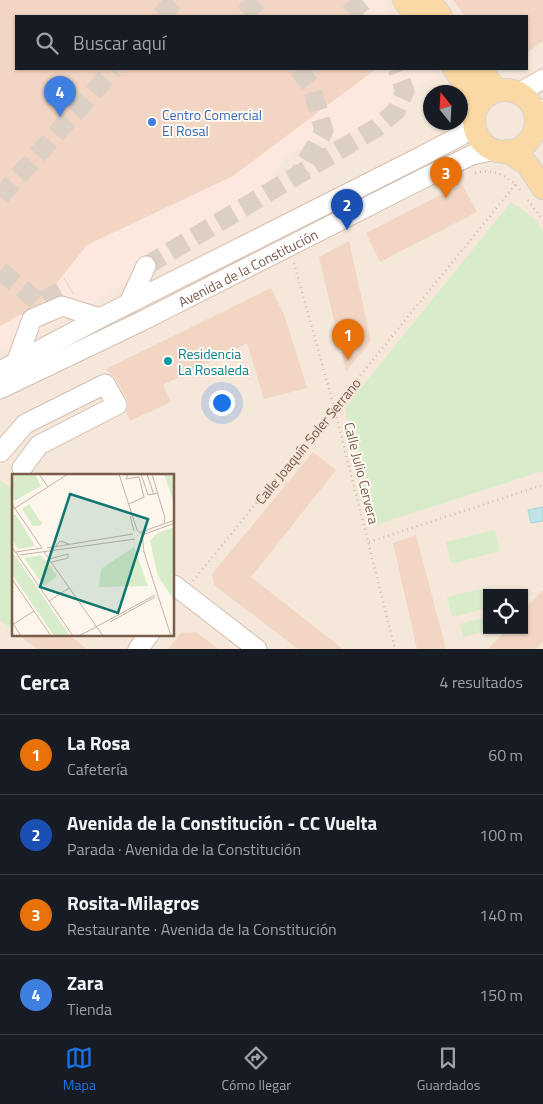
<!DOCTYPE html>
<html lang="es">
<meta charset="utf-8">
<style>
:root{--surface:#171b24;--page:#242831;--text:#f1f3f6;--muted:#9ea1a6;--line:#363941;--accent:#1a73e8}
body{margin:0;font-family:"Titillium Web",sans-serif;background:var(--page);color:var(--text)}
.controls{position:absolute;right:15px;bottom:15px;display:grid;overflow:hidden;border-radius:0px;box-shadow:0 1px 4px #0004}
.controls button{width:45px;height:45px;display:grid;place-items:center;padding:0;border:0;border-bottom:1px solid var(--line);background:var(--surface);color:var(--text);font:25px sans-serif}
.compass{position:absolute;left:423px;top:85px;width:45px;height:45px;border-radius:50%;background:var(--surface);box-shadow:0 1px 4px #0004;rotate:342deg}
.you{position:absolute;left:221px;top:402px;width:18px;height:18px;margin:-12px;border:4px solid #fff;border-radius:50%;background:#1a73e8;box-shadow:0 0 0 8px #1a73e833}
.badge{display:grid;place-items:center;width:32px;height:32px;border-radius:50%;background:var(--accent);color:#fff;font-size:16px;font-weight:700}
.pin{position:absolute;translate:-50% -41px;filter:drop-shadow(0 1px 2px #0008)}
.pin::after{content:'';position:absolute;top:26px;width:18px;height:15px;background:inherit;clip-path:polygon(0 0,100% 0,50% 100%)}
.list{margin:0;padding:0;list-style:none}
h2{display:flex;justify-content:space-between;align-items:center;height:65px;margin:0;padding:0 20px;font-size:21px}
h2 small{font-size:16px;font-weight:400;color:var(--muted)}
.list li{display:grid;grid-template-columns:32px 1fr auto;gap:15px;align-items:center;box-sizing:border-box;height:80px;padding:0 20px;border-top:1px solid var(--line)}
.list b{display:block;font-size:19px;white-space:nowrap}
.list p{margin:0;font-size:16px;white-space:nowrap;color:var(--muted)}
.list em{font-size:16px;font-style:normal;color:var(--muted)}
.icon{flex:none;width:28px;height:28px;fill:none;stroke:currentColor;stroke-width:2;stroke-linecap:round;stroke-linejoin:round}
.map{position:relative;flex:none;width:543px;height:649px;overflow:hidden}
.search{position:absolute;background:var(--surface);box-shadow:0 1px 4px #0004;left:15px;right:15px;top:15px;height:55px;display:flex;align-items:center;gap:12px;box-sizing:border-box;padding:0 18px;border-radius:0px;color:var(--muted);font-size:19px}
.sheet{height:385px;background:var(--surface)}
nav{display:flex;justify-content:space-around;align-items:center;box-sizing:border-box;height:70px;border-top:1px solid var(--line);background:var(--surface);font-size:14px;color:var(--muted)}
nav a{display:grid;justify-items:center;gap:2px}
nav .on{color:var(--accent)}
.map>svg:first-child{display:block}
.residential{fill:#f5e8da;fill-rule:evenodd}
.commercial{fill:#fde8e0}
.green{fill:#d8ecc9}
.water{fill:#bfe3e8;stroke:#a5d3da}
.building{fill:#f3d5c3}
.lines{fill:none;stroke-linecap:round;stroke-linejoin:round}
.minor-tunnel{stroke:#dcd0c4;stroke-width:19;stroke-dasharray:19 9;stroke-linecap:butt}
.minor-casing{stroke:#d1beb0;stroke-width:21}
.major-casing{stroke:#dad1cd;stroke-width:24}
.path{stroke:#d9b8a5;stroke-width:2.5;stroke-dasharray:1 4;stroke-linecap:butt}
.minor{stroke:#fff;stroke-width:19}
.major{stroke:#fbd9a5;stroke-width:22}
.shop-dot{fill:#3f7fe0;stroke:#fffaf3;stroke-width:2}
.culture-dot{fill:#0f9aa8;stroke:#fffaf3;stroke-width:2}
.labels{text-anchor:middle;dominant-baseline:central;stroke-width:4;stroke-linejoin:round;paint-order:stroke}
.shop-label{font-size:14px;fill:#366cbe;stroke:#fffaf3;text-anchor:start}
.street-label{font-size:14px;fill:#7a5c4d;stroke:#fffaf3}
.culture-label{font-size:14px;fill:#0d838f;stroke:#fffaf3;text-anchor:start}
.inset-road{fill:none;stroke:#c5b3a7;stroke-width:1}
.view{fill:#0f766e;fill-opacity:0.15;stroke:#0f766e;stroke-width:2.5}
.inset-edge{fill:none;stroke:#7a5c4d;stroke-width:2.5}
</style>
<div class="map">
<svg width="543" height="649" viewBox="0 0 543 649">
<rect width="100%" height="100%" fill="#fdf6ec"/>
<path class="residential" d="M0,0H543V649H0ZM16,16H527V69H16ZM430,92H460V122H430ZM14,475H174V635H14ZM487,593H524V630H487Z"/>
<path class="commercial" d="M0,0H383L395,16H16V69H432L436,74L375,124L356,134L323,140L295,151L285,157L256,199L251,212L5,352L0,348Z"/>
<g class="green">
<path d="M511,202L534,218L543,231V471L372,526L345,408Z"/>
<path d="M0,480L14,490V631L0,620Z"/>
<path d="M495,530L500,551L451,564L446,542Z"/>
<path d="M489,587L490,593H487V608L452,617L447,597Z"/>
<path d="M482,618L485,631L463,637L460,624Z"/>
</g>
<path class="water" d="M543,507V521L531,523L528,510Z"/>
<g class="building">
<path d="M0,0H352L366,16H16V69H376L233,176L87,245L41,303L0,326Z"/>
<path d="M453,0H543V41L527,53V16H465Z"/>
<path d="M462,184L477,212L380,262L366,233Z"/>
<path d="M349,241L371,341L346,371L319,257Z"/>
<path d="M271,288L285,317L307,388L264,399L247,343L163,385L171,402L130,421L126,412L128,406L127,399L115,378L106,369Z"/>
<path d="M313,452L336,470L251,577L343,649H298L214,585L212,574Z"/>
<path d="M416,535L446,649H417L393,543Z"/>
<path d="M543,590V642L536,649H488L506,630H524V610Z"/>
<path d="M196,632L218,649H168L181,633Z"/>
<path d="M19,635H69L87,649H37Z"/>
</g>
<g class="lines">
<g class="minor-tunnel">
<path d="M245,0L258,16"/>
<path d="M350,0L363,16"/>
<path d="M161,16L175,0"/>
<path d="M298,69L311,85L324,131L300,172"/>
<path d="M0,197L114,69"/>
<path d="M146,266L376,128L396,111L405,91L397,69"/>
<path d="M0,271L40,303L69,286"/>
</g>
<defs>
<g id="minor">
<path d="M519,93L543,79"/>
<path d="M535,116L543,109"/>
<path d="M129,303L146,266"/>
<path d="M16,363L32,319L62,306L100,318"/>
<path d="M0,371L100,318L420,157L460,136L474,124"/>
<path id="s2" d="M0,389L142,321L428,176L472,155L496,150"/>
<path d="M1,452L25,424L105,384L117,405L39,445L22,468"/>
<path d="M174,585L257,649"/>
<path d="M138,649L149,635"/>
</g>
<g id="major">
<path d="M404,0L416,16"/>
<path d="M429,0L441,16"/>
<path d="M454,69L479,103"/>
<path d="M480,69L497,91"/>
<circle cx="505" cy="121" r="31"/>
<path d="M507,151L527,164L543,188"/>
</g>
</defs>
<use href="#minor" class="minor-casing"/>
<use href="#major" class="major-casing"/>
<g class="path">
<path d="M475,173C495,168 510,177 522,192"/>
<path d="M528,200L543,220"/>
<path d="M294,263L334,407L395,649"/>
<path d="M369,542L543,485"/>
<path id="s1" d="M193,581L516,184"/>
</g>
<use href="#minor" class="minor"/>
<use href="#major" class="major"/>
</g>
<circle class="shop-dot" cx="152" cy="122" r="5"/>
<circle class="culture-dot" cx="168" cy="361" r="5"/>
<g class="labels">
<g class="shop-label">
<text x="162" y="114">Centro Comercial<tspan x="162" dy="16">El Rosal</tspan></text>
</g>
<g class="street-label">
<text stroke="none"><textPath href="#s2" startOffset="276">Avenida de la Constitución</textPath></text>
<text stroke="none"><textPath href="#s1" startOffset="181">Calle Joaquín Soler Serrano</textPath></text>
<text transform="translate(362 473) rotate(76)">Calle Julio Cervera</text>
</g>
<g class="culture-label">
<text x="178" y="353">Residencia<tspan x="178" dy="16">La Rosaleda</tspan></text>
</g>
</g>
<g transform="translate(12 474)">
<rect width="162" height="162" fill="#fdf6ec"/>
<path d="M0,0H23L29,12L2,27ZM152,0H162V25L161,26ZM17,30L30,50L27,52H21L10,35ZM1,41H4L23,72L6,75L0,66ZM162,53H163L162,126L146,102L138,67L145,59ZM122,73L136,112L87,113L89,95ZM0,77L58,162H60H42L0,100ZM29,81L45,102L32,112L12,84Z" fill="#d8ecc9"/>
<path class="inset-road" d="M27,0L36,13M107,0L125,56L130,60L132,78L159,162M116,0L114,5L127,3L132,23L117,30M129,0L136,21L146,19M135,0L142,21M140,0L153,44L152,49M0,30L30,74M0,36L56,0M118,42L122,57M129,58L163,46M130,61L163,49M44,72L48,67L57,70M0,73L61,162M35,74L121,60M4,78L30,74M32,78L91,162M8,81L123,65M37,85L56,80V84L40,88M0,105L39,162M37,127L57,114M0,148L9,162M98,148L143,123M0,151L22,137M67,162L143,121"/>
<path class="view" d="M58,20L136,45L106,139L28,113Z"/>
<rect width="162" height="162" class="inset-edge"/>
</g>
</svg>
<div class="controls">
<button><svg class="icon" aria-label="locate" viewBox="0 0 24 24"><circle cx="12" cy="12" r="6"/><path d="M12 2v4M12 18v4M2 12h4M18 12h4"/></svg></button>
</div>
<svg class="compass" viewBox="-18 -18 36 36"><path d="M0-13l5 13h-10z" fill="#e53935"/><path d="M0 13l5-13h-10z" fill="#9ea1a6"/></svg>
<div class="you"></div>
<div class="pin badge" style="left:348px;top:360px;background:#e8710a">1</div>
<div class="pin badge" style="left:347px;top:230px;background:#1a4fb4">2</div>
<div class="pin badge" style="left:446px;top:198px;background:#e8710a">3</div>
<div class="pin badge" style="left:60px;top:117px;background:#3f7fe0">4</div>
<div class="search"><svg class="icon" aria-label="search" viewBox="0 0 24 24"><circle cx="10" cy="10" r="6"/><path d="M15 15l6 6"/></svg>Buscar aquí</div>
</div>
<section class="sheet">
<h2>Cerca<small>4 resultados</small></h2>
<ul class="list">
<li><span class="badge" style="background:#e8710a">1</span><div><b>La Rosa</b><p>Cafetería</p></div><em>60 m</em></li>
<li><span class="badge" style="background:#1a4fb4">2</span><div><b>Avenida de la Constitución - CC Vuelta</b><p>Parada · Avenida de la Constitución</p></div><em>100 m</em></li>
<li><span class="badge" style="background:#e8710a">3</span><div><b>Rosita-Milagros</b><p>Restaurante · Avenida de la Constitución</p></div><em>140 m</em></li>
<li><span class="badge" style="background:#3f7fe0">4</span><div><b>Zara</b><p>Tienda</p></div><em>150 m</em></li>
</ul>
</section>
<nav>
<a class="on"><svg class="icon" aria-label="map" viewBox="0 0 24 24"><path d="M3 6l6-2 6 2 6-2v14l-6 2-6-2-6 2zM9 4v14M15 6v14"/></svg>Mapa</a>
<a><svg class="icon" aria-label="directions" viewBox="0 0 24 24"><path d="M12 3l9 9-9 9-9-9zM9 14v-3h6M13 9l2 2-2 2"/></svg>Cómo llegar</a>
<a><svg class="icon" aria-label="saved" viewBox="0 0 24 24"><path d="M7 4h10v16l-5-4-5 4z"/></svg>Guardados</a>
</nav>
